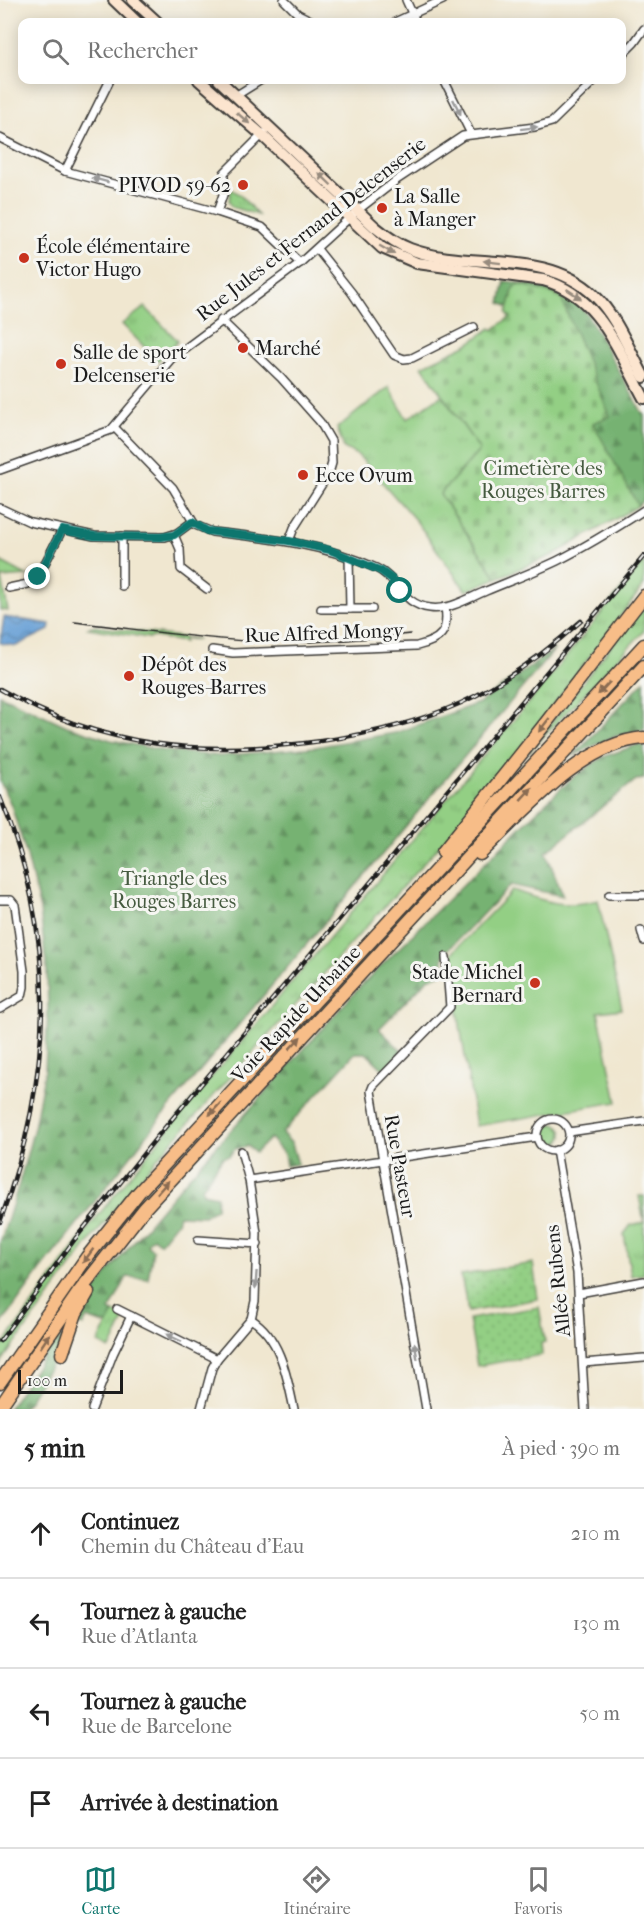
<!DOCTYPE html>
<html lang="fr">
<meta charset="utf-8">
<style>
:root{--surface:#fff;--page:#f6f6f6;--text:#222;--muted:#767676;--line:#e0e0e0;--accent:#0f766e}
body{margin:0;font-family:"IM FELL French Canon",serif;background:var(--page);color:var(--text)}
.scale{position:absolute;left:18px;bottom:15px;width:105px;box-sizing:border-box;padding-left:6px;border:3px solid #1c1c1c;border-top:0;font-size:16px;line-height:21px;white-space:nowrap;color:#1c1c1c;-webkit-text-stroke:4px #f6f6f2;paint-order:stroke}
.stop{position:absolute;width:18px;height:18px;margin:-14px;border:4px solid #0f766e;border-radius:50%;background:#fff}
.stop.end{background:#0f766e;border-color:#fff;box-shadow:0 2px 6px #0008}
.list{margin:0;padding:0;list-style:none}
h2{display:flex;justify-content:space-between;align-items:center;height:78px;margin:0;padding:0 24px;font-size:26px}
h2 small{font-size:20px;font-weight:400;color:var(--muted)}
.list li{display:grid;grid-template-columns:39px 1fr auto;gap:18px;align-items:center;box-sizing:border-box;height:90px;padding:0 24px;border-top:2px solid var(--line)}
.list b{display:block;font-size:22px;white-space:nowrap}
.list p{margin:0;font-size:20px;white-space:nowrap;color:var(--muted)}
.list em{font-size:20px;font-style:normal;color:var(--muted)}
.icon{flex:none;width:33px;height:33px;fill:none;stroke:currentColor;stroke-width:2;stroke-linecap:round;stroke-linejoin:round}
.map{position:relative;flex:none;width:644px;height:1409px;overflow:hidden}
.search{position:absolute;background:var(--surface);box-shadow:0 3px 15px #0003;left:18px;right:18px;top:18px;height:66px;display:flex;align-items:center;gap:15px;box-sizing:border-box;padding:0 21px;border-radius:12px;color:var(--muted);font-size:22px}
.sheet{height:438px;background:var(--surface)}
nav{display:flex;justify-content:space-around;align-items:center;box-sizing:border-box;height:84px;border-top:2px solid var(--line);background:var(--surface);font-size:16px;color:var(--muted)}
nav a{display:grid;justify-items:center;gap:3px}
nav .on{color:var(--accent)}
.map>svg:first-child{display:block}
.grass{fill:url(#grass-tufts);stroke:#587650;stroke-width:1.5}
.forest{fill:url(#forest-firs);stroke:#496747;stroke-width:1.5}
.cemetery{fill:url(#cemetery-stones);stroke:#587650;stroke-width:1.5}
.garden{fill:url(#garden-dots);stroke:#587650;stroke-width:1.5}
.pitch{fill:#93cf84;stroke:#587650;stroke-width:1.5}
.water{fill:url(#water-waves);stroke:#415e78;stroke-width:1.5}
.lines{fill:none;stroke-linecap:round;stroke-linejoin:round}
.street-casing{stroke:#3c3a37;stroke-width:10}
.secondary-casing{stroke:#3c3a37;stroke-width:14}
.highway-casing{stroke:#3c3a37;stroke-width:15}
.street{stroke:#fff;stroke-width:7}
.secondary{stroke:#fce5cf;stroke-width:10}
.highway{stroke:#f7bd88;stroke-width:12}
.tram{stroke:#1c1c1c;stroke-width:1.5}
.rail-casing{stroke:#1c1c1c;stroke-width:4.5}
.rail{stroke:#f6f6f2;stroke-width:2;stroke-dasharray:7;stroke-linecap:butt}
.oneway{fill:#999}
.oneway2{fill:#978b7e}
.oneway3{fill:#8a6c52}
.route{stroke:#0f766e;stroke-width:8}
.poi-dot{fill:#c8321e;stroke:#f6f6f2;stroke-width:2}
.labels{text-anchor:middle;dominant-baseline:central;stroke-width:6;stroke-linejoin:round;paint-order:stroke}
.poi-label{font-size:20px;fill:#1c1c1c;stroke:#f6f6f2;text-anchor:start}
.street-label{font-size:20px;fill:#1c1c1c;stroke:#f6f6f2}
.park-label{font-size:20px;fill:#465b40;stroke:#f6f6f2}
</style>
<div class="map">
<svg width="644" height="1409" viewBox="0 0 644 1409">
<defs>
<pattern id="grass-tufts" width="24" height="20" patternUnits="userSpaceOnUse" patternTransform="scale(1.5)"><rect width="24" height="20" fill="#93cf84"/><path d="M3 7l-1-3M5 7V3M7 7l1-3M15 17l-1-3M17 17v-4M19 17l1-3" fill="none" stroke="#7eb171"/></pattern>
<pattern id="forest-firs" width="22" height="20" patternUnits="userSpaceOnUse" patternTransform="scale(1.5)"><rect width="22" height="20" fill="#76b272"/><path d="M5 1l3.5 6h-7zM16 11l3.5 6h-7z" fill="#60905d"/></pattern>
<pattern id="cemetery-stones" width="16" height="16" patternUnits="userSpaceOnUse" patternTransform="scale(1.5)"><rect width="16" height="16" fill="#93cf84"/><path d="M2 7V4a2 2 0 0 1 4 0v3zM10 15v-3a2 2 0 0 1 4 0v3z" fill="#7eb171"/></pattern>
<pattern id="garden-dots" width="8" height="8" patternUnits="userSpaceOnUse" patternTransform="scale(1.5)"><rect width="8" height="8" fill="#93cf84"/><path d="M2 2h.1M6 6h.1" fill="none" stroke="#7eb171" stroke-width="1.8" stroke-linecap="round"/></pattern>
<pattern id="water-waves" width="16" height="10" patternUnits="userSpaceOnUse" patternTransform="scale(1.5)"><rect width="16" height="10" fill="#669fd5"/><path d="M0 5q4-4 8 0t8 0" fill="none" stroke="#5381ac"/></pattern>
</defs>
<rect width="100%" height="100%" fill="#f6f6f2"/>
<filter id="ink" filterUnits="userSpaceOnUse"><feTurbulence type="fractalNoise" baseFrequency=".0167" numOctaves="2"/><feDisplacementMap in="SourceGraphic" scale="12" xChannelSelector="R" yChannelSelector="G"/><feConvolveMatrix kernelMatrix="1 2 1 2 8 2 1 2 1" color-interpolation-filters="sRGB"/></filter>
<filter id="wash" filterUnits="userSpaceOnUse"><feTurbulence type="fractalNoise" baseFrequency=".008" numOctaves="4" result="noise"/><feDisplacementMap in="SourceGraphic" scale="24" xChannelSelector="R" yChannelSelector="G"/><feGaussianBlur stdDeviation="1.35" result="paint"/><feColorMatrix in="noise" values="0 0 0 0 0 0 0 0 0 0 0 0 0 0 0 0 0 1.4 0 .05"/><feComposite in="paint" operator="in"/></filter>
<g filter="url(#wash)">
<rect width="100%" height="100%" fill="#f0e7d0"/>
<g class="grass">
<path d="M231,189L240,195L258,215L232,207L229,201Z"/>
<path d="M145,307L178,341L158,361L122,324Z"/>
<path d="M389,387L407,419L442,395L480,450L440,494L497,578L466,591L417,522L359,456L344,448L337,428Z"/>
<path d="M0,561L28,576L2,578L8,611L0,610Z"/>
<path d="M644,561V585L516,754L460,823L152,1164L90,1241L0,1364V1349L96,1218L187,1106L529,702Z"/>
<path d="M644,603V631L529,752Z"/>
<path d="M92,626L198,639L197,640L184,638V642L155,637L149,638L88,628Z"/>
<circle cx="553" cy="1134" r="10"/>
<path d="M639,1196H644V1274L631,1276L624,1234L631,1225L644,1222Z"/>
<path d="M114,1312L125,1318L110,1349L98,1343Z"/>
</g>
<g class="forest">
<path d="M505,281L544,286L570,298L587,314L644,416V499L638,506L592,423L610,416L514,287L509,307L500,303Z"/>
<path d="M555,649L163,1115L40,1271L0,1326V1243L19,1184L34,1128L45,1069L48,1011L47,972L40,910L27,856L11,805L0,781V695L67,726L111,740L166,751L220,756L315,747L395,733L479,703Z"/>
<path d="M644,681V730L612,737L573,756Z"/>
<path d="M637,745H644V779L636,780L546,852L563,896L511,885L444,954L441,974L428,979L379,1029L402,1051L384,1070L366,1053H355L282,1133L292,1144L298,1164L286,1166L284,1154L270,1138L255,1153L248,1146L235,1149L229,1156L223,1157L202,1188L203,1193L217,1196L216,1208L204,1216L179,1215L177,1222L160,1243L153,1237L147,1244L153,1250L148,1279L127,1277L110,1310L114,1312L107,1325L87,1318L83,1326L75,1324L91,1297L109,1271L178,1189L358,989L536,812L571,779L603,757Z"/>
<path d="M56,1338L63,1339L57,1355L28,1402L22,1409H8Z"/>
</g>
<path class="cemetery" d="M519,284L560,296L610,416L593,423L638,506L553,555L497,578L440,494L480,450L422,366L468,344L491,328L493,330L510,317L507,313L514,287Z"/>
<g class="garden">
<path d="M533,1263L538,1299L468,1312L461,1275Z"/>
<path d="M539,1307L545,1342L541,1343L542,1355L477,1366L469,1319Z"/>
</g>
<path class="pitch" d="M513,890C546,902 563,909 598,900L622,1009L598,1012L617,1102L476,1126L449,956Z"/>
<path class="water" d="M4,617L50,624L49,630L16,646L0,643Z"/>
</g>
<g filter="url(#ink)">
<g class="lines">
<defs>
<g id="street">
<path d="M284,0L298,14L314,22"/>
<path d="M406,0L416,22"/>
<path d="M395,22L443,0"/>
<path d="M622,55L634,43L644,29"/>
<path d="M444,80L471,134"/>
<path d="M237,95L261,80"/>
<path d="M0,138L65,171L217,212L262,227L300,263"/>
<path d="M65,171L110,80"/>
<path d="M217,212L224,192V173L264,133"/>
<path d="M317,249L352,293L394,355L404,359L412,358L474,327"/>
<path d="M221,320L281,378L320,422L331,441L332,463L329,473L294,528L289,541"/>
<path d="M114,427L173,488L195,525L212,532C269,538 324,544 376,568C399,579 401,604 430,608C448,611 469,598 486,591C510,581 534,572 557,561C587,546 616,528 644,510"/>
<path d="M0,470L111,430L171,359L300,263L358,210L398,179L463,136L535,127L552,122L595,80"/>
<path d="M0,508L30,522L94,536L165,537L177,533L192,522"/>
<path d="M174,535L180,549L181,569L207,589"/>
<path d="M349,557L350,609"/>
<path d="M122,586V536"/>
<path d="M9,588L28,584L38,577L62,530"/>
<path d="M321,609H372"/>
<path d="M212,650L233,653L417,646C441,640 449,632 445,607"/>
<path d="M609,895H644"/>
<path d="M0,900H11L15,905L24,971V987L22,996L0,1009"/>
<path d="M641,930L644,941"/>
<circle cx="553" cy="1135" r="16"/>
<path d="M569,1132L644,1121"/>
<path d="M556,1150L577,1273L585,1409"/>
<path d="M249,1180L537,1137"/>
<path d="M198,1240L258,1244"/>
<path d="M579,1293L644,1281"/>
<path d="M117,1309L217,1359"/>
<path d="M251,1319C281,1338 287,1377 294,1409"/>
<path d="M583,1363L644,1358"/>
<path d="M92,1409L113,1354L131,1316"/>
<path d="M201,1409L212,1368L217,1359L251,1319L255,1301L257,1233L249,1180L241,1151"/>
<path d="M426,1409L371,1091L373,1086L450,1007L446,957"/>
</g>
<g id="secondary">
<path d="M114,0L137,22"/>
<path d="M133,0L157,22"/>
<path d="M199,80L262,135L382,248L417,263L543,280C600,295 618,351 644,398"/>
<path d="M219,80L375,227C386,236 397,244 410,249C469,271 545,248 594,295C617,317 629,350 644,377"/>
</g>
<g id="highway">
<path d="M443,852L545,724L644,596"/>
<path d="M480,854C524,812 581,743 644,738"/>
<path d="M62,1354L76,1313L88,1292"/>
<path d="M0,1382L87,1257L139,1192L644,645"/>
<path d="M0,1407L79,1292L145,1208L644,666"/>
</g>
</defs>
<use href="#street" class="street-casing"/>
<use href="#secondary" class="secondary-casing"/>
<use href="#highway" class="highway-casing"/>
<use href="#street" class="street"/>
<use href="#secondary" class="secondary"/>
<use href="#highway" class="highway"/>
<path class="tram" d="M74,622C136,629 199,639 262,642C312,643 361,640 410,634"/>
<defs>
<g id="rail">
<path d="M0,689C103,749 205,757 321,741C370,734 416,723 461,703C506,682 545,653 581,621"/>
<path d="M0,797C60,940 52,1078 0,1222"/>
<path d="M0,1341L75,1239L157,1137L644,556"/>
</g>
</defs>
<use href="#rail" class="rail-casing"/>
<use href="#rail" class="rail"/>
</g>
<defs><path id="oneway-solid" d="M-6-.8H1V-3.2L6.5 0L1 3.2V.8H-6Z" transform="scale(1.5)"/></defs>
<g class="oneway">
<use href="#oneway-solid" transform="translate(457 107) rotate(64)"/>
<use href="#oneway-solid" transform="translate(529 128) rotate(-7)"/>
<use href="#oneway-solid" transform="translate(100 180) rotate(-165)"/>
<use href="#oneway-solid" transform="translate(256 1280) rotate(94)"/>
<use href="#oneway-solid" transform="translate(174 1338) rotate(-154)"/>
<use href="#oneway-solid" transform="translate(416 1351) rotate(-100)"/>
</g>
<g class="oneway2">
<use href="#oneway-solid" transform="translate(243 118) rotate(41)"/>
<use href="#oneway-solid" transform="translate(325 179) rotate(-136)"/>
<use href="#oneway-solid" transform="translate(387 250) rotate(30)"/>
<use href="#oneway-solid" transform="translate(492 262) rotate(-173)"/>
<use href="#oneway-solid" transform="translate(574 294) rotate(34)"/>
</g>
<g class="oneway3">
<use href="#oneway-solid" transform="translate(604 688) rotate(133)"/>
<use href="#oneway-solid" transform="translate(544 725) rotate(128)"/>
<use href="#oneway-solid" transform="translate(526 794) rotate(-47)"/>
<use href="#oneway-solid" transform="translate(295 1043) rotate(-47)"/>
<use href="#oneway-solid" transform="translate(215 1109) rotate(133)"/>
<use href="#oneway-solid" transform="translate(163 1187) rotate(-48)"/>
<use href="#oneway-solid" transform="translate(88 1256) rotate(127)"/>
<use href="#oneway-solid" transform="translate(45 1341) rotate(-56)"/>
</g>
</g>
<g class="lines" filter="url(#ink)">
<path class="route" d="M38,577L62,530L94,536L161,537L174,535L192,522L207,531L289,541L330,550L381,571L392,579L400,591"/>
</g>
<g class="poi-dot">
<circle cx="243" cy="185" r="6"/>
<circle cx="382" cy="208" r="6"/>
<circle cx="24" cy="258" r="6"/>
<circle cx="243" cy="348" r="6"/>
<circle cx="61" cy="364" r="6"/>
<circle cx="303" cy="475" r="6"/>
<circle cx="129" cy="676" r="6"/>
<circle cx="535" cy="983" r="6"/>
</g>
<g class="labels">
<g class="poi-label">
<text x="231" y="185" text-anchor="end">PIVOD 59-62</text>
<text x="394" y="196">La Salle<tspan x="394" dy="23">à Manger</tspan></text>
<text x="36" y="246">École élémentaire<tspan x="36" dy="23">Victor Hugo</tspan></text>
<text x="255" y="348">Marché</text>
<text x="73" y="352">Salle de sport<tspan x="73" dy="23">Delcenserie</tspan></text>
<text x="315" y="475">Ecce Ovum</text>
<text x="141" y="664">Dépôt des<tspan x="141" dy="23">Rouges-Barres</tspan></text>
<text x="523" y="972" text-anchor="end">Stade Michel<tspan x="523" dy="23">Bernard</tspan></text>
</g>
<g class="street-label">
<text transform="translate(311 229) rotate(-38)">Rue Jules et Fernand Delcenserie</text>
<text transform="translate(324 633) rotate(-2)">Rue Alfred Mongy</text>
<text transform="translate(296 1014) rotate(-47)">Voie Rapide Urbaine</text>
<text transform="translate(400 1166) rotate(80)">Rue Pasteur</text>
<text transform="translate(558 1281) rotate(-96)">Allée Rubens</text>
</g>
<g class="park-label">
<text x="543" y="468">Cimetière des<tspan x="543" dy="23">Rouges Barres</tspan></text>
<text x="174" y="878">Triangle des<tspan x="174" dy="23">Rouges Barres</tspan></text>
</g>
</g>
</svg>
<div class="scale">100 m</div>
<div class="stop" style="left:400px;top:591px"></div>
<div class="stop end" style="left:38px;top:577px"></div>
<div class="search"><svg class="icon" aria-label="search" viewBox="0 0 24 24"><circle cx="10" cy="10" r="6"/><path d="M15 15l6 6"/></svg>Rechercher</div>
</div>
<section class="sheet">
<h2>5 min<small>À pied · 390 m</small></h2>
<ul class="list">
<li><svg class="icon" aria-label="ahead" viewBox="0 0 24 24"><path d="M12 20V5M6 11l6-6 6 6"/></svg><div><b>Continuez</b><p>Chemin du Château d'Eau</p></div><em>210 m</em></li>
<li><svg class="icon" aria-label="left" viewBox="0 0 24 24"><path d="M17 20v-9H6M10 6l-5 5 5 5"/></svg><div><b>Tournez à gauche</b><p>Rue d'Atlanta</p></div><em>130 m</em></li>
<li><svg class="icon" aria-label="left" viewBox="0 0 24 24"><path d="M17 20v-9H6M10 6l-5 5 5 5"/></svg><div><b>Tournez à gauche</b><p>Rue de Barcelone</p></div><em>50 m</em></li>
<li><svg class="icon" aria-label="arrive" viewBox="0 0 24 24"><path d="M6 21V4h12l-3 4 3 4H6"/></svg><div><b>Arrivée à destination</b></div></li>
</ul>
</section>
<nav>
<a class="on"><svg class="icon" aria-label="map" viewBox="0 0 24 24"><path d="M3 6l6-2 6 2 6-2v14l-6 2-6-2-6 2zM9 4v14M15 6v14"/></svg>Carte</a>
<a><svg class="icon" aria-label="directions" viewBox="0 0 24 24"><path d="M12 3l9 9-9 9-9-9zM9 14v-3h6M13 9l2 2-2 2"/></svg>Itinéraire</a>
<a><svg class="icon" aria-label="saved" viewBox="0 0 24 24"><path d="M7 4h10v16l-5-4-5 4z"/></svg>Favoris</a>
</nav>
